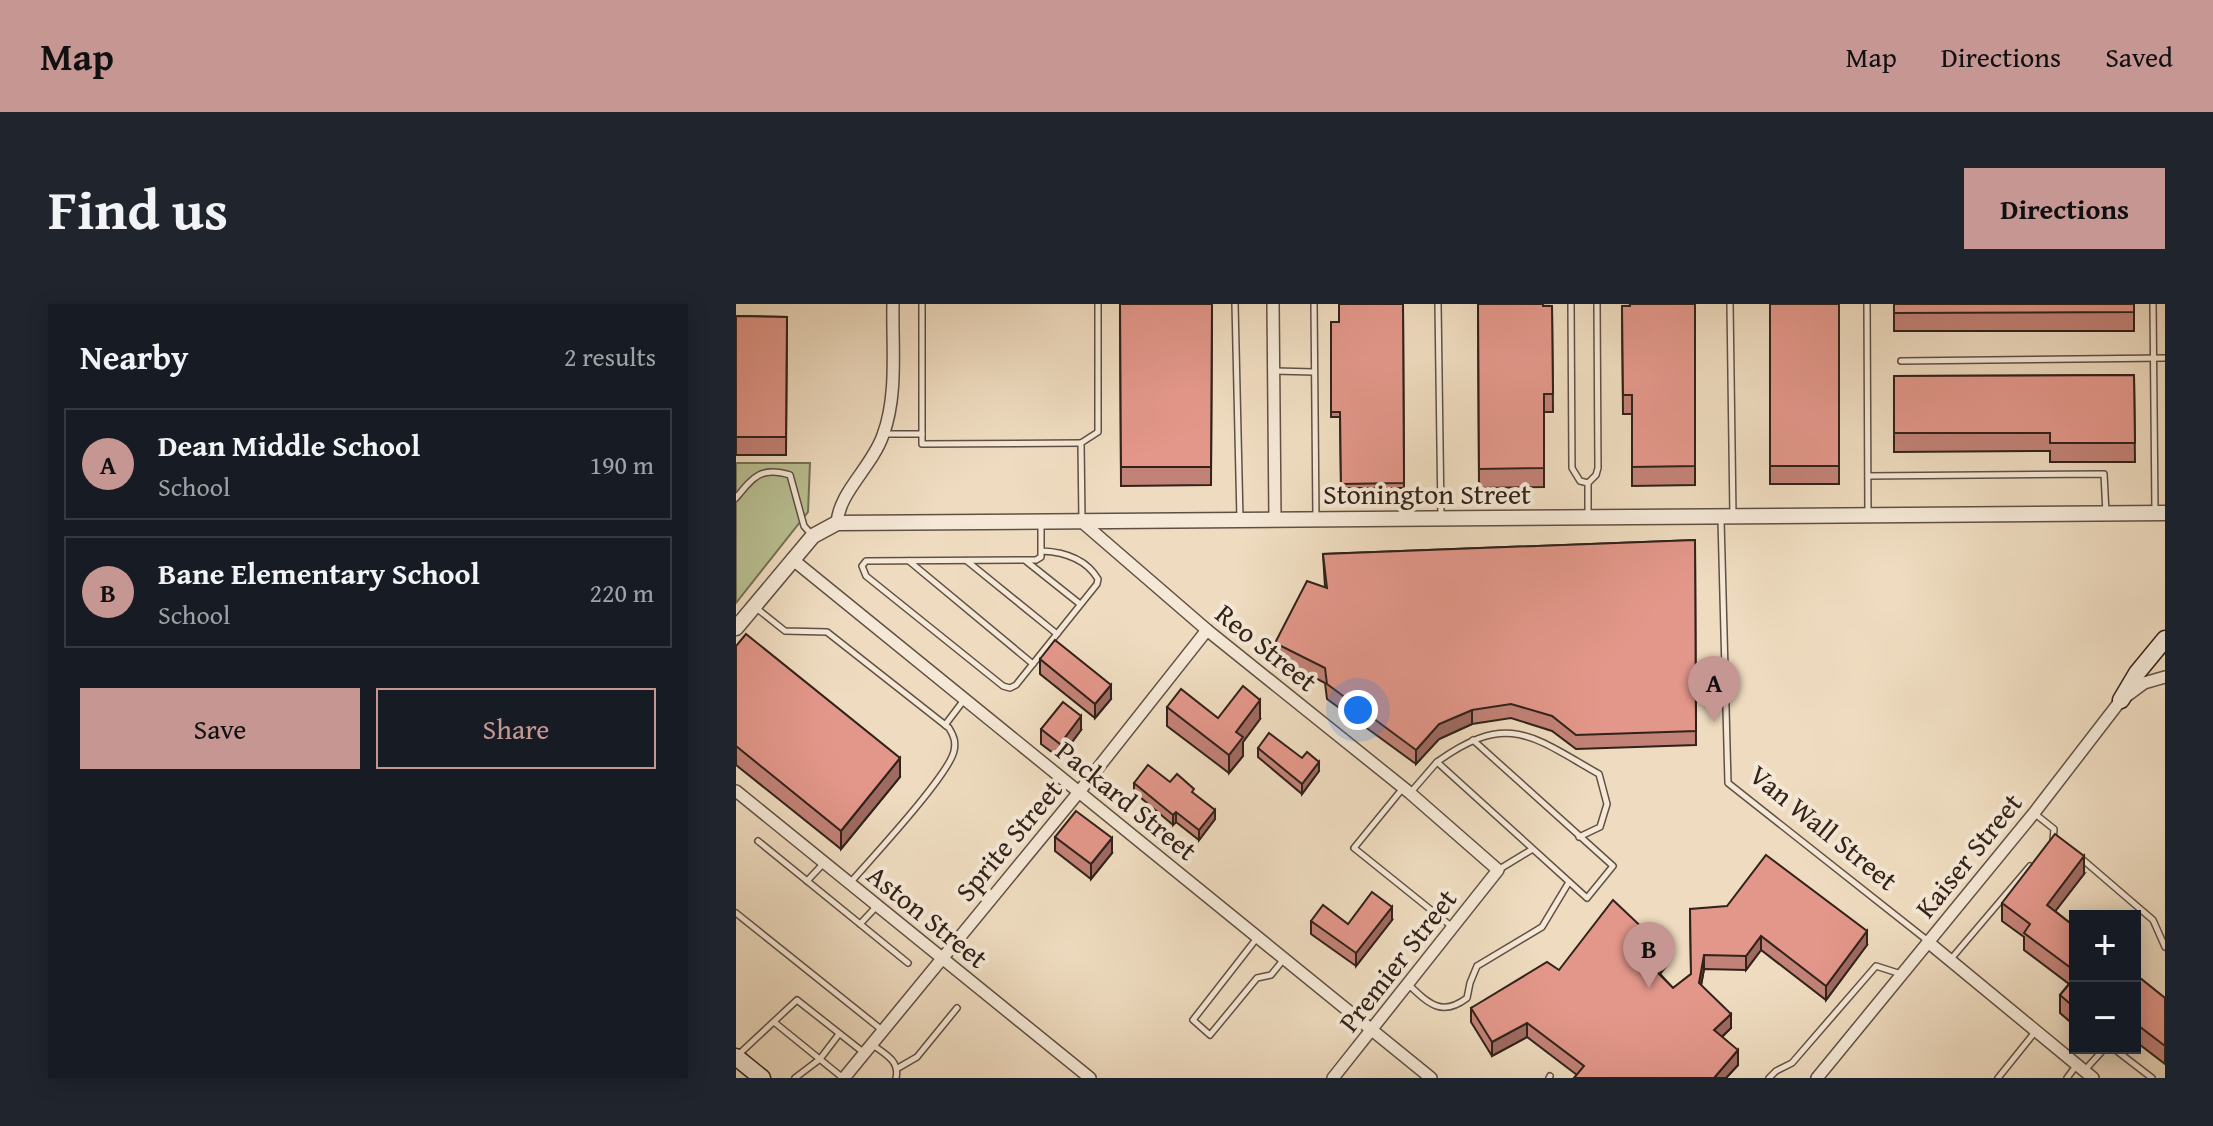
<!DOCTYPE html>
<meta charset="utf-8">
<style>
:root{--surface:#171b24;--page:#20242c;--text:#f1f3f6;--muted:#9ea1a6;--line:#363941;--accent:#c59692}
body{margin:0;font-family:"Gentium Book Plus",serif;background:var(--page);color:var(--text)}
.controls{position:absolute;right:24px;bottom:24px;display:grid;overflow:hidden;border-radius:0px;box-shadow:0 4px 20px #0003}
.controls button{width:72px;height:72px;display:grid;place-items:center;padding:0;border:0;border-bottom:2px solid var(--line);background:var(--surface);color:var(--text);font:40px sans-serif}
.you{position:absolute;left:622px;top:406px;width:28px;height:28px;margin:-20px;border:6px solid #fff;border-radius:50%;background:#1a73e8;box-shadow:0 0 0 12px #1a73e833}
.badge{display:grid;place-items:center;width:52px;height:52px;border-radius:50%;background:var(--accent);color:#111;font-size:26px;font-weight:700}
.pin{position:absolute;translate:-50% -66px;filter:drop-shadow(0 2px 4px #0008)}
.pin::after{content:'';position:absolute;top:42px;width:28px;height:24px;background:inherit;clip-path:polygon(0 0,100% 0,50% 100%)}
.list{margin:0;padding:0;list-style:none}
h2{display:flex;justify-content:space-between;align-items:center;height:104px;margin:0;padding:0 32px;font-size:34px}
h2 small{font-size:26px;font-weight:400;color:var(--muted)}
.list li{display:grid;grid-template-columns:52px 1fr auto;gap:24px;align-items:center;box-sizing:border-box;height:112px;margin:0 16px 16px;padding:0 16px;border:2px solid var(--line);border-radius:0px}
.list b{display:block;font-size:30px;white-space:nowrap}
.list p{margin:0;font-size:26px;white-space:nowrap;color:var(--muted)}
.list em{font-size:26px;font-style:normal;color:var(--muted)}
.actions{display:flex;gap:16px;padding:24px 32px}
.actions a{flex:1;padding:18px 0;border:2px solid var(--accent);border-radius:0px;text-align:center;font-size:28px;color:var(--accent)}
.actions .main{background:var(--accent);color:#111}
.map{position:relative;flex:none;width:1429px;height:774px;overflow:hidden;border-radius:0px}
header{display:flex;align-items:center;gap:48px;box-sizing:border-box;height:112px;padding:0 40px;background:var(--accent);color:#111}
header strong{font-size:38px}
nav{display:flex;gap:44px;margin-inline-start:auto;font-size:28px}
.intro{display:flex;align-items:center;justify-content:space-between;box-sizing:border-box;height:192px;padding:0 48px}
h1{margin:0;font-size:56px}
.button{padding:20px 36px;border-radius:0px;background:var(--accent);color:#111;font-size:28px;font-weight:700}
main{display:flex;gap:48px;padding:0 48px}
aside{flex:1;background:var(--surface);border-radius:0px;box-shadow:0 4px 20px #0003}
.map>svg:first-child{display:block}
.green{fill:#b9c093;stroke:#757156;stroke-width:2}
.lines{fill:none;stroke-linecap:round;stroke-linejoin:round}
.service-casing{stroke:#605044;stroke-width:8}
.minor-casing{stroke:#605044;stroke-width:14}
.tertiary-casing{stroke:#605044;stroke-width:17}
.secondary-casing{stroke:#31221a;stroke-width:19}
.service{stroke:#f5e8d6;stroke-width:5}
.minor{stroke:#f5e8d6;stroke-width:11}
.tertiary{stroke:#f5e8d6;stroke-width:14}
.secondary{stroke:#f5e8d6;stroke-width:16}
.wall{fill:#c38277;stroke:#31221a;stroke-width:2}
.shaded-wall{fill:#9f6a61;stroke:#31221a;stroke-width:2}
.building{fill:#e3978a;stroke:#31221a;stroke-width:2}
.labels{text-anchor:middle;dominant-baseline:central;stroke-width:8;stroke-linejoin:round;paint-order:stroke}
.street-label{font-size:28px;fill:#31221a;stroke:#f5e8d6}
</style>
<header>
<strong>Map</strong>
<nav><a>Map</a><a>Directions</a><a>Saved</a></nav>
</header>
<div class="intro"><h1>Find us</h1><a class="button">Directions</a></div>
<main>
<aside>
<h2>Nearby<small>2 results</small></h2>
<ul class="list">
<li><span class="badge">A</span><div><b>Dean Middle School</b><p>School</p></div><em>190 m</em></li>
<li><span class="badge">B</span><div><b>Bane Elementary School</b><p>School</p></div><em>220 m</em></li>
</ul>
<div class="actions"><a class="main">Save</a><a>Share</a></div>
</aside>
<div class="map">
<svg width="1429" height="774" viewBox="0 0 1429 774">
<rect width="100%" height="100%" fill="#efdcc0"/>
<filter id="stains"><feTurbulence type="fractalNoise" baseFrequency=".0025" numOctaves="4"/><feColorMatrix values="0 0 0 0 .2 0 0 0 0 .09 0 0 0 0 .02 0 0 0 .5 -.17"/></filter>
<radialGradient id="worn" r=".72"><stop offset=".6" stop-color="#630" stop-opacity="0"/><stop offset="1" stop-color="#630" stop-opacity=".3"/></radialGradient>
<path class="green" d="M0,159H74L72,208L0,299Z"/>
<g class="lines">
<defs>
<g id="service">
<path d="M186,0V140L345,139"/>
<path d="M499,0L504,216"/>
<path d="M578,0L580,215"/>
<path d="M702,0L705,211"/>
<path d="M835,0L836,164L844,177L852,179L860,171L862,164L861,0"/>
<path d="M994,0L997,212"/>
<path d="M1131,0L1132,210"/>
<path d="M1417,0L1419,207"/>
<path d="M1165,57L1429,54"/>
<path d="M539,67L578,68"/>
<path d="M149,130H186"/>
<path d="M1132,172L1368,170L1370,209"/>
<path d="M852,179V210"/>
<path d="M0,194C17,173 25,162 54,171L68,222L76,231"/>
<path d="M985,216L992,479L1192,637"/>
<path d="M346,217L345,139L362,128V0"/>
<path d="M305,219V253L300,256L130,257L126,262L130,272L267,382L274,384L280,381L361,280L362,275C350,255 328,248 306,247"/>
<path d="M173,257L297,360"/>
<path d="M231,257L321,330"/>
<path d="M290,257L344,300"/>
<path d="M19,303L49,327L91,328L213,424C218,432 220,438 218,447C213,471 134,556 114,579"/>
<path d="M209,421L228,396"/>
<path d="M701,458C772,407 796,432 863,470L871,500L864,523L843,533"/>
<path d="M667,484L618,544L715,622"/>
<path d="M675,488L701,458L851,594L877,562L737,436"/>
<path d="M1298,509L1318,525L1317,537"/>
<path d="M22,537L172,659"/>
<path d="M1346,555L1417,616L1429,643"/>
<path d="M762,566L795,546"/>
<path d="M71,577L87,560"/>
<path d="M0,609L146,726"/>
<path d="M124,620L140,603"/>
<path d="M521,634L457,716L474,731L521,674L535,671L548,655"/>
<path d="M1215,655L1294,562"/>
<path d="M673,681C693,700 706,713 731,694L734,679L741,662L806,623L833,578"/>
<path d="M38,718L107,774"/>
<path d="M137,741C149,750 164,757 160,774"/>
<path d="M1377,744L1416,774"/>
<path d="M1,752L61,696L127,748"/>
<path d="M162,764L181,753L221,704"/>
<path d="M1348,767L1369,744"/>
<path d="M59,774L84,755L103,730"/>
<path d="M813,774L814,772"/>
<path d="M1033,774L1040,767L1056,759L1140,662L1165,670"/>
<path d="M1262,774L1299,728"/>
<path d="M1331,774L1340,762"/>
</g>
<g id="minor">
<path d="M537,0L539,215"/>
<path d="M346,218L471,326L674,489L762,566L597,774"/>
<path d="M101,219C103,188 136,163 147,131C162,91 156,42 157,0"/>
<path d="M56,255L695,774"/>
<path d="M0,487L354,774"/>
<path d="M1192,638L1357,774"/>
<path d="M108,774L343,488L471,326"/>
<path d="M1081,774L1298,509L1385,396L1408,379L1429,373"/>
</g>
<path id="tertiary" d="M0,324L77,232L101,219L1429,209"/>
<g id="secondary">
<path d="M1385,396L1401,369L1429,335"/>
<path d="M0,753L26,774"/>
</g>
</defs>
<use href="#service" class="service-casing"/>
<use href="#minor" class="minor-casing"/>
<use href="#tertiary" class="tertiary-casing"/>
<use href="#secondary" class="secondary-casing"/>
<use href="#service" class="service"/>
<use href="#minor" class="minor"/>
<use href="#tertiary" class="tertiary"/>
<use href="#secondary" class="secondary"/>
</g>
<g class="wall">
<path d="M384,0H476L475,181L385,182Z"/>
<path d="M667,0L668,184H605L604,113H595V18H603Z"/>
<path d="M742,0L816,2L817,108H808V183L743,184Z"/>
<path d="M959,0V181L896,182V110H887L886,2Z"/>
<rect x="1034" y="0" width="69" height="180"/>
<rect x="1158" y="0" width="240" height="27"/>
<path d="M0,12L51,13L50,151H0Z"/>
<path d="M1398,71L1399,158H1314V147L1158,148V72Z"/>
<path d="M959,236L960,441L840,445L816,427L775,414L736,420L703,435L680,460L591,395L589,379L539,353V339L589,283L587,250Z"/>
<path d="M0,342L164,473L105,545L0,461Z"/>
<path d="M304,355L375,395L359,414L304,370Z"/>
<path d="M431,403L482,414L524,415L507,438V452L493,469L431,422Z"/>
<path d="M305,425L345,426L324,454L305,440Z"/>
<path d="M522,444L566,454L583,467L566,490L522,453Z"/>
<path d="M434,478L458,490L479,515L463,536L440,518L437,521L398,488V479Z"/>
<path d="M319,533L376,549L355,575L319,547Z"/>
<path d="M1348,570L1319,607L1339,623V722L1324,709V691L1333,680L1288,646V633L1266,617V599Z"/>
<path d="M954,605L1131,641L1090,696L1025,646L1010,666L968,665L965,681L995,724L986,733L1002,761L990,774H838L841,771L791,733L756,752L735,718V704L823,666L931,661L924,670L937,684L955,670Z"/>
<path d="M656,616L620,662L575,630V617L612,620Z"/>
<path d="M1399,670L1429,694V760L1399,737Z"/>
</g>
<g class="shaded-wall">
<path d="M375,381V395L359,414V400Z"/>
<path d="M524,396V415L507,438V452L493,469V451L500,428Z"/>
<path d="M736,406V420L703,435L680,460V446L703,420Z"/>
<path d="M345,412V426L324,454V440Z"/>
<path d="M164,454V473L105,545V527Z"/>
<path d="M583,458V467L566,490V480Z"/>
<path d="M479,506V515L463,536V526Z"/>
<path d="M440,508V518L437,521V511Z"/>
<path d="M376,534V549L355,575V560Z"/>
<path d="M1348,552V570L1311,618V601Z"/>
<path d="M656,603V616L620,662V649Z"/>
<path d="M1131,627V641L1090,696V682Z"/>
<path d="M1025,632V646L1010,666V652Z"/>
<path d="M931,647V661L917,678V664Z"/>
<path d="M968,651V665L963,693V679Z"/>
<path d="M995,710V724L978,740V726Z"/>
<path d="M791,719V733L756,752V738Z"/>
<path d="M1002,746V761L990,774H978Z"/>
</g>
<g class="building">
<path d="M384,0H476L475,163H385Z"/>
<path d="M603,0H667L668,179L605,180L604,108H595V18H603Z"/>
<path d="M742,0H807V2H816L817,90H808V164L743,165Z"/>
<path d="M894,0H959V162L896,163V91H887L886,2H894Z"/>
<rect x="1034" y="0" width="69" height="162"/>
<path d="M1158,0H1398V8L1158,9Z"/>
<path d="M0,12L51,13L50,133H0Z"/>
<path d="M1398,71L1399,139H1314V129H1158V72Z"/>
<path d="M959,236L960,427L840,431L816,412L775,400L736,406L703,420L680,446L591,380L589,364L539,339L571,277L591,284L587,250Z"/>
<path d="M10,330L164,454L105,527L0,442V342Z"/>
<path d="M319,336L375,381L359,400L304,355Z"/>
<path d="M507,382L524,396L500,428L507,433L493,451L431,403L445,385L482,414Z"/>
<path d="M327,398L345,412L324,440L305,425Z"/>
<path d="M533,429L566,454L571,448L583,458L566,480L522,444Z"/>
<path d="M412,461L434,478L441,470L458,485L456,488L479,506L463,526L440,508L437,511L398,479Z"/>
<path d="M340,507L376,534L355,560L319,533Z"/>
<path d="M1319,530L1348,552L1311,601L1339,623V667L1288,629L1294,620L1266,599Z"/>
<path d="M1030,551L1131,627L1090,682L1025,632L1010,652L968,651L963,679L995,710L978,726L1002,746L978,774H838L848,762L791,719L756,738L735,704L811,658L823,666L877,596L931,647L917,664L937,684L955,670L954,605L991,602Z"/>
<path d="M636,588L656,603L620,649L575,617L587,601L612,620Z"/>
<path d="M1399,670L1429,694V742L1399,719Z"/>
<path d="M1339,673V704L1324,691Z"/>
</g>
<g class="labels">
<g class="street-label">
<text x="691" y="189">Stonington Street</text>
<text transform="translate(531 343) rotate(39)">Reo Street</text>
<text transform="translate(391 496) rotate(39)">Packard Street</text>
<text transform="translate(1088 523) rotate(39)">Van Wall Street</text>
<text transform="translate(272 536) rotate(-50)">Sprite Street</text>
<text transform="translate(1232 551) rotate(-51)">Kaiser Street</text>
<text transform="translate(192 612) rotate(39)">Aston Street</text>
<text transform="translate(661 656) rotate(-52)">Premier Street</text>
</g>
</g>
<rect width="100%" height="100%" filter="url(#stains)"/>
<rect width="100%" height="100%" fill="url(#worn)"/>
</svg>
<div class="controls">
<button>+</button>
<button>−</button>
</div>
<div class="you"></div>
<div class="pin badge" style="left:978px;top:418px">A</div>
<div class="pin badge" style="left:913px;top:684px">B</div>
</div>
</main>
